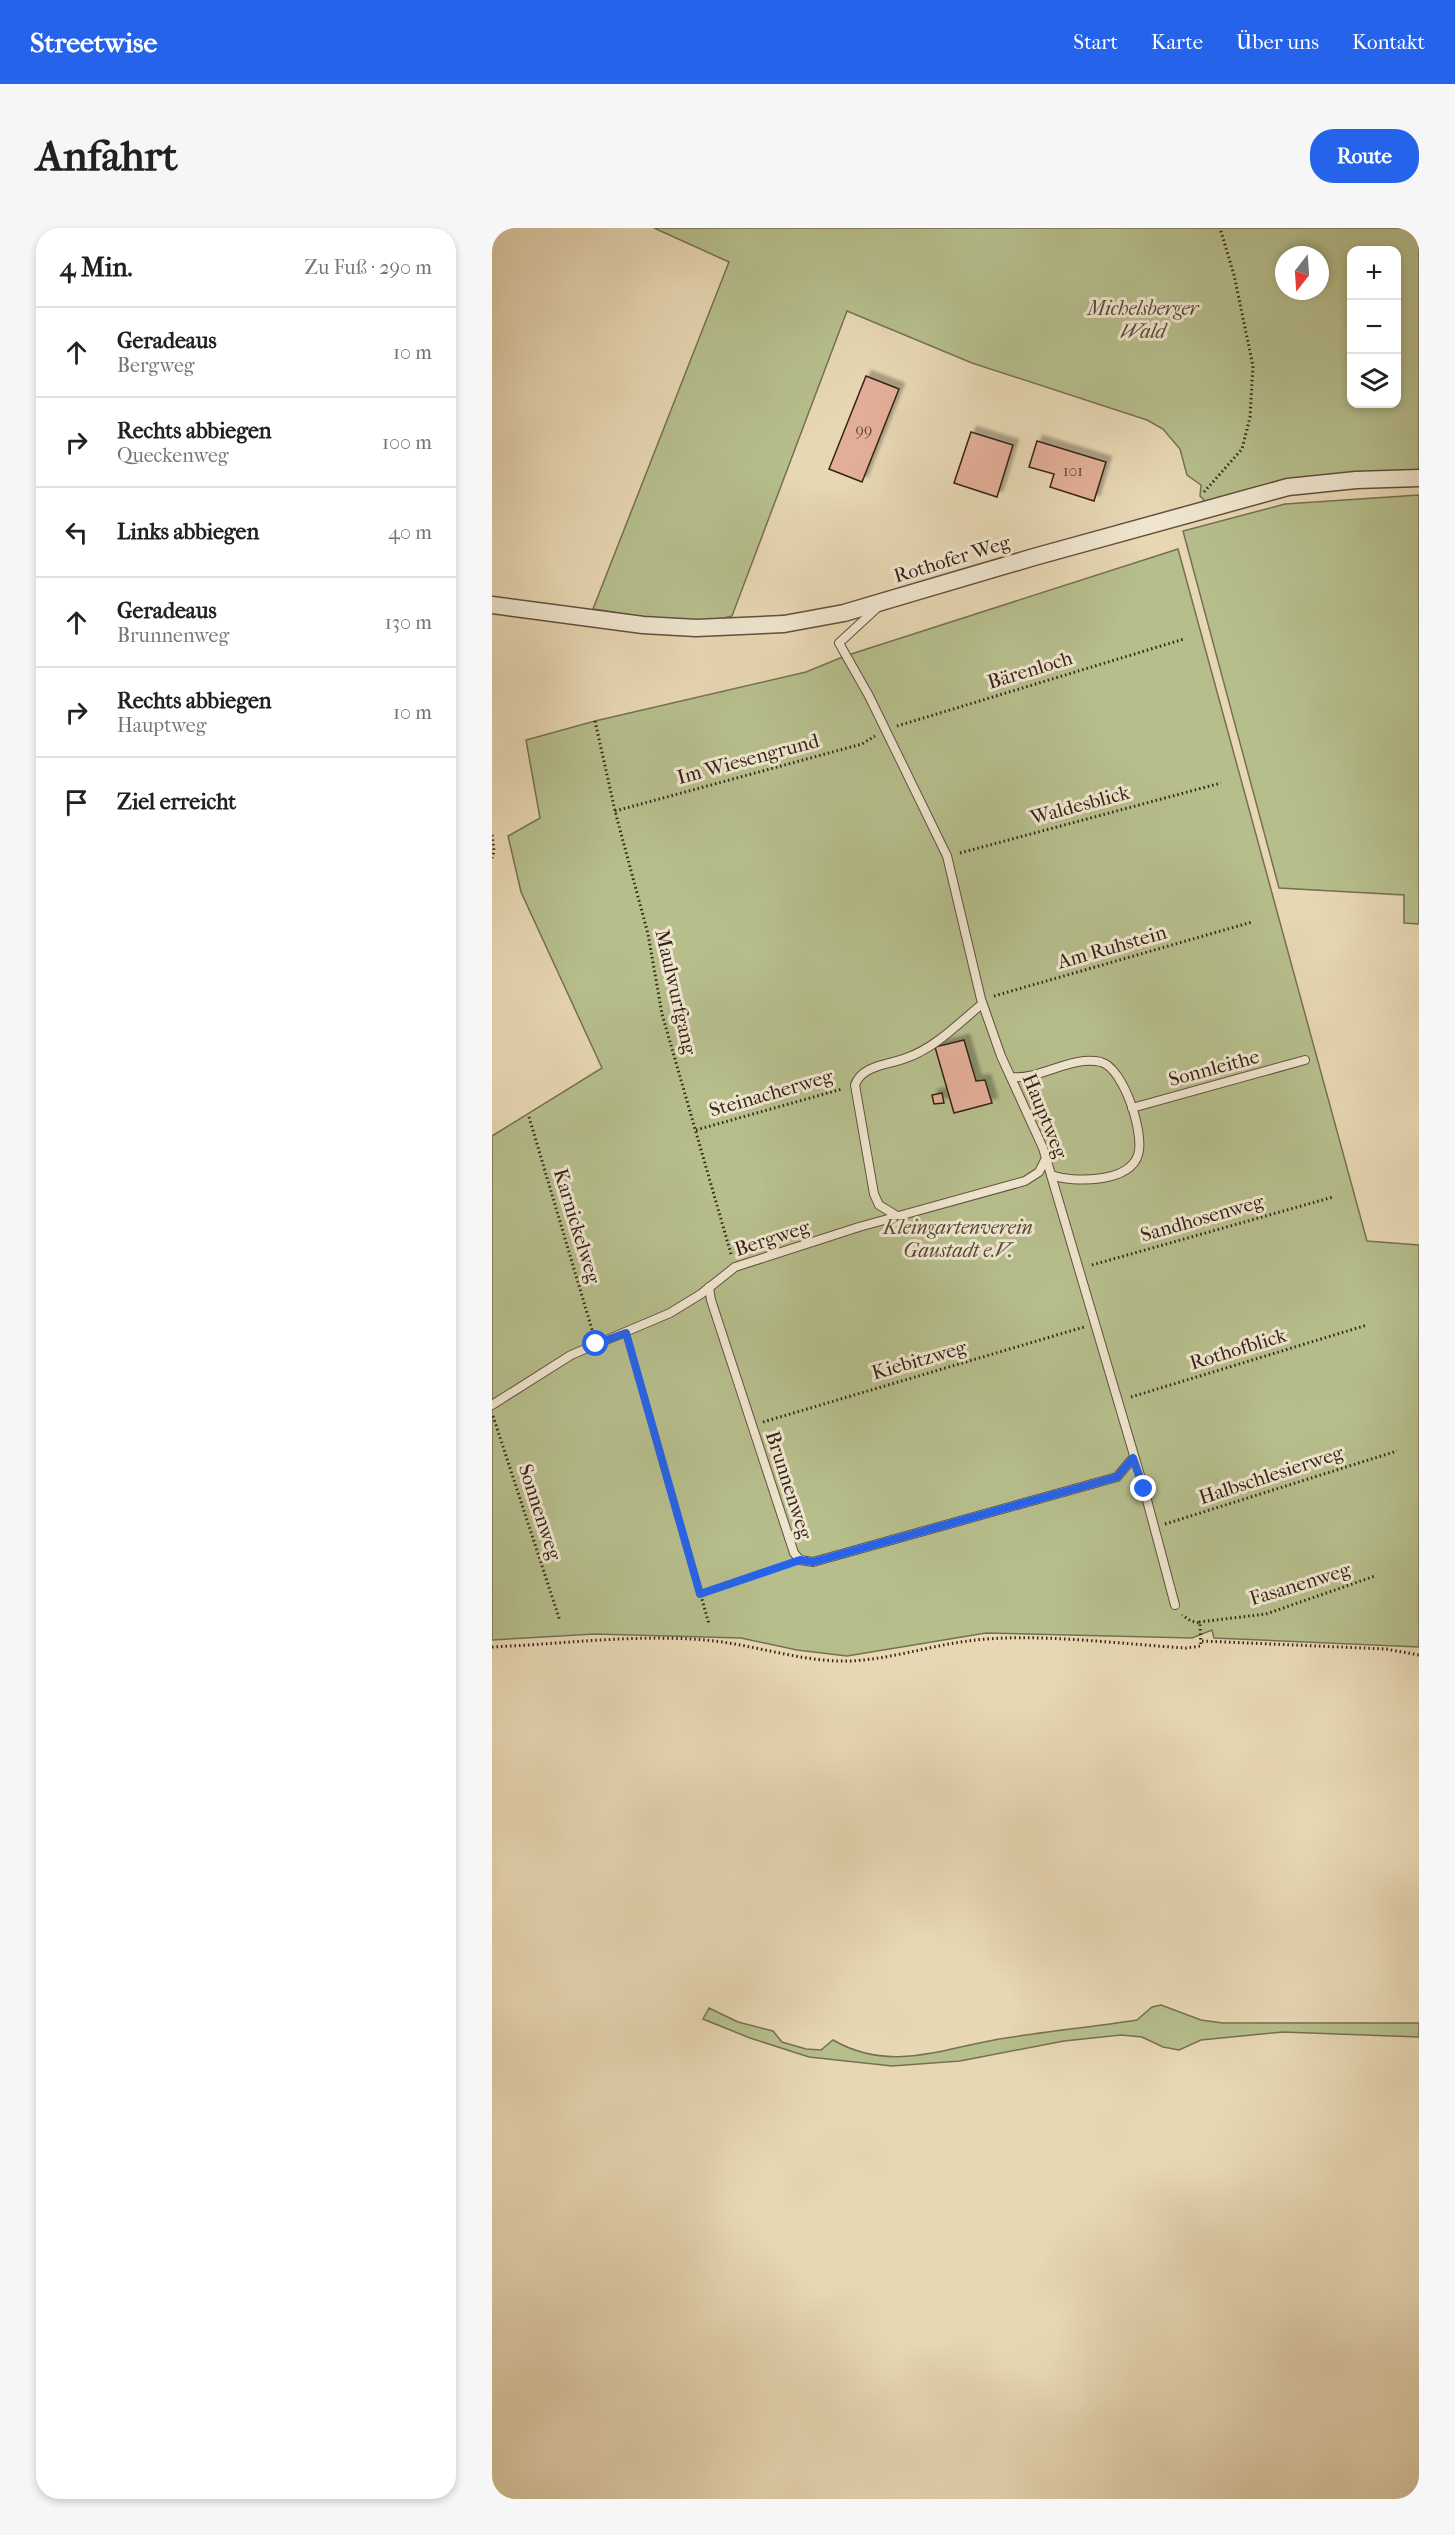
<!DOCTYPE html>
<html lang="de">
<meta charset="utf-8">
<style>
:root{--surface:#fff;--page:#f6f6f6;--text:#202124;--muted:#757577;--line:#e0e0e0;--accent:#2563eb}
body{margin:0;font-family:"IM FELL French Canon",serif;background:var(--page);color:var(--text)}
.controls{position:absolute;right:18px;top:18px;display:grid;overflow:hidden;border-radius:12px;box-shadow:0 3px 9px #0003}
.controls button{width:54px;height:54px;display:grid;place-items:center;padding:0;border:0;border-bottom:2px solid var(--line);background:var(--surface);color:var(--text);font:30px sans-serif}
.compass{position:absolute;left:783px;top:18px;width:54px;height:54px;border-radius:50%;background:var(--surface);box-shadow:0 3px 9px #0003;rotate:197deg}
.stop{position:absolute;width:18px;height:18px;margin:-14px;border:4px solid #2563eb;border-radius:50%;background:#fff}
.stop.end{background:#2563eb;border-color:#fff;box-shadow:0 2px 6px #0008}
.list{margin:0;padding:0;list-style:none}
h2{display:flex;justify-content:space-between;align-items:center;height:78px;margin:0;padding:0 24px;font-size:26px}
h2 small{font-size:20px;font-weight:400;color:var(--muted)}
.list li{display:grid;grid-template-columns:39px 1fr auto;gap:18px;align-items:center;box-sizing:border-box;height:90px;padding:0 24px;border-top:2px solid var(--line)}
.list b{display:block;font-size:22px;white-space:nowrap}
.list p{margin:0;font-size:20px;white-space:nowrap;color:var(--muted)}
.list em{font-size:20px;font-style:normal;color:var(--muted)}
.icon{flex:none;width:33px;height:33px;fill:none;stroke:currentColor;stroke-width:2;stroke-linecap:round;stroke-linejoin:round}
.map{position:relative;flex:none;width:927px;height:2271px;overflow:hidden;border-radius:24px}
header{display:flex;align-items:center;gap:36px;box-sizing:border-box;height:84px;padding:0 30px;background:var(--accent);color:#fff}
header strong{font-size:28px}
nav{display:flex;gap:33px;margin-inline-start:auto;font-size:21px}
.intro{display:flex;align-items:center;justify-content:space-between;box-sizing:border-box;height:144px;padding:0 36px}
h1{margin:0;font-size:42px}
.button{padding:15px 27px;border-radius:24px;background:var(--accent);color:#fff;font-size:21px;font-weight:700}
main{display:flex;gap:36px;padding:0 36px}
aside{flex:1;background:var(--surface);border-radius:24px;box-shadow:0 3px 9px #0003}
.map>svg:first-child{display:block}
.green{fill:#b6be8c;stroke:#767052;stroke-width:1.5;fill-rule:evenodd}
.building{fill:#e2ae97;stroke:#372218;stroke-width:1.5;filter:url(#shadow)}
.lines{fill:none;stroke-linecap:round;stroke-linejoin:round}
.service-casing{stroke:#634f3f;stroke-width:10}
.minor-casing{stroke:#634f3f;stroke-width:19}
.path{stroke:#372218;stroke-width:3;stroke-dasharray:1.5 3;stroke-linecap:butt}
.service{stroke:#efe5ce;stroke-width:8}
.minor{stroke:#efe5ce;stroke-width:16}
.route{stroke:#2563eb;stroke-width:8}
.labels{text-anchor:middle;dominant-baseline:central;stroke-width:6;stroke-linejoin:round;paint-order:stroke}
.number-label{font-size:16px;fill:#624538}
.park-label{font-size:20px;font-style:italic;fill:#574935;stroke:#efe5ce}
.street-label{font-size:20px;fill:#372218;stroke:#efe5ce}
</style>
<header>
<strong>Streetwise</strong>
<nav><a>Start</a><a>Karte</a><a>Über uns</a><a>Kontakt</a></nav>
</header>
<div class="intro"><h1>Anfahrt</h1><a class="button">Route</a></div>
<main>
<aside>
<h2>4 Min.<small>Zu Fuß · 290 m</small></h2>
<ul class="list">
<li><svg class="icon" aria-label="ahead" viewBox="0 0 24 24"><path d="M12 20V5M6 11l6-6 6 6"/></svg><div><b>Geradeaus</b><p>Bergweg</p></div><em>10 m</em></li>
<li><svg class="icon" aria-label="right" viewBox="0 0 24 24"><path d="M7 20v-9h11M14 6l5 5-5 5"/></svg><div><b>Rechts abbiegen</b><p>Queckenweg</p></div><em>100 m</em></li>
<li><svg class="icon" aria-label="left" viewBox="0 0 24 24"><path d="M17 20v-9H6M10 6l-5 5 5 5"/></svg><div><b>Links abbiegen</b></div><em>40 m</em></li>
<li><svg class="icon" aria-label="ahead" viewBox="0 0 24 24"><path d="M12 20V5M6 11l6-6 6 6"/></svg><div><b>Geradeaus</b><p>Brunnenweg</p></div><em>130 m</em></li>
<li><svg class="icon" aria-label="right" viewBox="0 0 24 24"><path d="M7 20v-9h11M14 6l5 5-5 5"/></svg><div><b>Rechts abbiegen</b><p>Hauptweg</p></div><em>10 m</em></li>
<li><svg class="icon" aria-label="arrive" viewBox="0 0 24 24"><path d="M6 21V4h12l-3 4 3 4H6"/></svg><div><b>Ziel erreicht</b></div></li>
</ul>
</aside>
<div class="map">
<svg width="927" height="2271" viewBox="0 0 927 2271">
<defs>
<filter id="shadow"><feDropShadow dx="5.5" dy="-5.5" stdDeviation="1.5" flood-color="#0004"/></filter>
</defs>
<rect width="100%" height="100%" fill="#e7d7b3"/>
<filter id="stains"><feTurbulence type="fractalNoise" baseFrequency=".00333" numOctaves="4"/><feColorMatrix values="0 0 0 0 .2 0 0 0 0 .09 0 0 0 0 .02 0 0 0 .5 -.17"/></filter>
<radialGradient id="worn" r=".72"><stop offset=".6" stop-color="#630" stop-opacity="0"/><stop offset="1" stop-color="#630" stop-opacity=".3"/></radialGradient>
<g class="green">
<path d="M162,0H927V245L714,274L708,268L709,257L695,247L688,221L671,201L655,192L480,135L355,83L240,388C196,401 145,387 101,381L237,34ZM860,22H904V176H860ZM792,27H828V63H792Z"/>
<path d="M927,267V696L912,695V667L787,660L691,303L793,276Z"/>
<path d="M686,321L875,1013L927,1017V1419L722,1410L720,1402L700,1410L494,1405L355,1428L305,1422L249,1410L103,1406L0,1412V908L110,840L29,664L16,608L48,590L34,512L103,493L314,444L353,428Z"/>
<path d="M669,1777L709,1792L731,1795H927V1809L791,1804L709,1812L687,1822L671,1819L650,1809L629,1807L572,1813L468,1833L400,1838L317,1829L258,1810L211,1791L217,1780L246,1794L281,1803L290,1814L314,1821L329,1822L341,1812C400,1846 453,1819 514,1810C557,1803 601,1799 645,1792L660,1779Z"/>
</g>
<g class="building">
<path d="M374,148L407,161L370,254L337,241Z"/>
<path d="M479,204L521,217L505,269L462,255Z"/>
<path d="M545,213L614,234L602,273L558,259L562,246L537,239Z"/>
<path d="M472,812L484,853L493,852L500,875L462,885L443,819Z"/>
<path d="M450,865L452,875L442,876L440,867Z"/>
</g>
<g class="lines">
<defs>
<g id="service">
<path d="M386,379L347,415L377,468L455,628L489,771L509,828L551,920L652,1261L683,1377"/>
<path d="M519,849C549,852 579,827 609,834C632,840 653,907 646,927C637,955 581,955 559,947"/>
<path d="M640,880L813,832"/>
<path d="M405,988L387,977L382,966L363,857C370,837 396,837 414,830C443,820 467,795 490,776"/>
<path d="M217,1059L219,1072L302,1325L308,1332L321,1334L625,1249L641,1230"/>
<path d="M0,1177L79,1127L178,1085L209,1066L243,1039L367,999L533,953L547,944L554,930"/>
</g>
<path id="minor" d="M0,377L151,397L204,400L292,396L352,385L542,329L796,259L864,252L927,250"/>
</defs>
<use href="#service" class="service-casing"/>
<use href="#minor" class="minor-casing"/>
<g class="path">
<path d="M712,264L750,221L758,189L761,138L742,47L728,0"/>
<path d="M103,493L123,583L156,706L170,786L239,1026"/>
<path d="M405,498L692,411"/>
<path d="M123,583L370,516L383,508"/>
<path d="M0,607L2,623L0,630"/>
<path d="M468,625L729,555"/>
<path d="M502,768L760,694"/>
<path d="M37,889L101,1105"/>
<path d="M204,902L350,861"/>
<path d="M600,1037L841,969"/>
<path d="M137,1116L217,1396"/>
<path d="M639,1169L875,1097"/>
<path d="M1,1188L68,1393"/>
<path d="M271,1194L592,1099"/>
<path d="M673,1296L905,1223"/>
<path d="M208,1366L295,1336"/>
<path d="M707,1394L774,1386L883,1348"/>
<path d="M710,1413L894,1421L927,1427"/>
<path d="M0,1419C71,1416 142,1406 213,1412C261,1416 308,1434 356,1433C396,1432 436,1418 476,1413C542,1404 626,1416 694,1420L709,1418L708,1395L699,1393L690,1387"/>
</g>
<use href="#service" class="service"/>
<use href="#minor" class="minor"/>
</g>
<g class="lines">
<path class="route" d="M104,1116L134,1105L208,1366L308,1332L321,1334L625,1249L641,1230L652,1261"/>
</g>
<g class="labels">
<g class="number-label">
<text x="372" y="201">99</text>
<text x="581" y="242">101</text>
</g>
<g class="park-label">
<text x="651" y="80">Michelsberger<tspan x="651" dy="23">Wald</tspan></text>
<text x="466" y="999">Kleingartenverein<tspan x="466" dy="23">Gaustadt e.V.</tspan></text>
</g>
<g class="street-label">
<text transform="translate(460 331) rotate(-17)">Rothofer Weg</text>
<text transform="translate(538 442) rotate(-17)">Bärenloch</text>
<text transform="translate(256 531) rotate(-15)">Im Wiesengrund</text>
<text transform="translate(588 577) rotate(-15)">Waldesblick</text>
<text transform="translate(620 719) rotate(-16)">Am Ruhstein</text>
<text transform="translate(184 764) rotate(77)">Maulwurfgang</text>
<text transform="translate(722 840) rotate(-15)">Sonnleithe</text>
<text transform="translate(279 865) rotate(-16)">Steinacherweg</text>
<text transform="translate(553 888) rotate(68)">Hauptweg</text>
<text transform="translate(710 990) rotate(-16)">Sandhosenweg</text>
<text transform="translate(85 998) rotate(73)">Karnickelweg</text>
<text transform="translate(280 1010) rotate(-18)">Bergweg</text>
<text transform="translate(746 1121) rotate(-17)">Rothofblick</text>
<text transform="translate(427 1132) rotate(-16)">Kiebitzweg</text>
<text transform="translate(779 1247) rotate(-18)">Halbschlesierweg</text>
<text transform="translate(297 1257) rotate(72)">Brunnenweg</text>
<text transform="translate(48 1284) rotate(72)">Sonnenweg</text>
<text transform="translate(808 1356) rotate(-17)">Fasanenweg</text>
</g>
</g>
<rect width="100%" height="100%" filter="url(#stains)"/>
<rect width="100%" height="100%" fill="url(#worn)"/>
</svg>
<div class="controls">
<button>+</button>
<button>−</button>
<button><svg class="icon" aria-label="layers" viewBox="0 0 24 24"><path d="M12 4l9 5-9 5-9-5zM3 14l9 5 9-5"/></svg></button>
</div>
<svg class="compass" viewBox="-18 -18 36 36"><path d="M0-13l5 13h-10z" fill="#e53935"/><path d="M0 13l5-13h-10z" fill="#757577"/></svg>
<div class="stop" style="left:104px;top:1116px"></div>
<div class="stop end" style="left:652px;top:1261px"></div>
</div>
</main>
